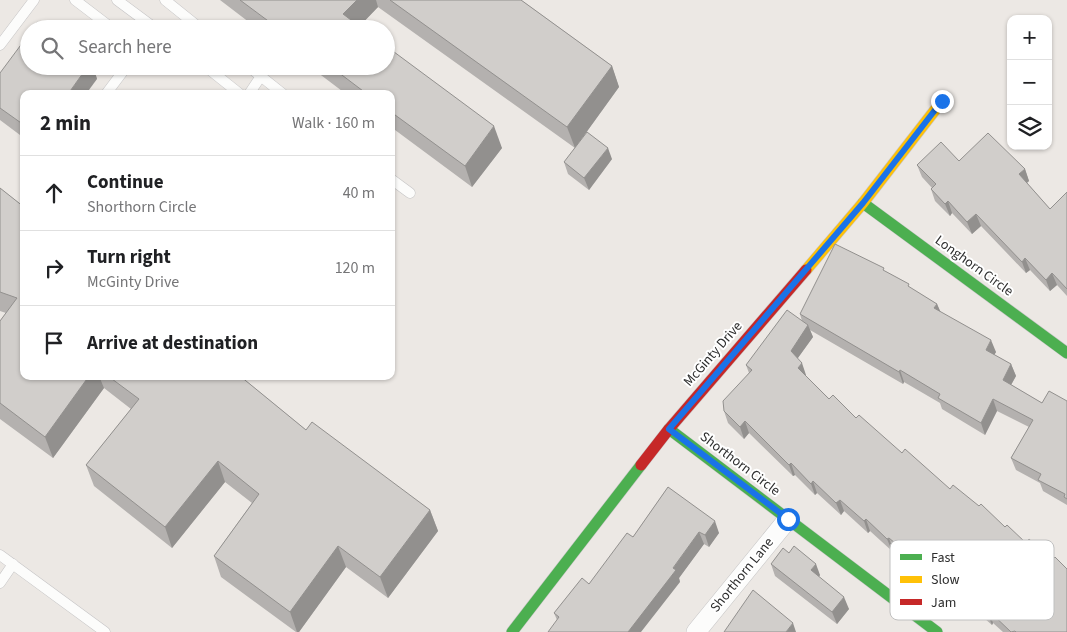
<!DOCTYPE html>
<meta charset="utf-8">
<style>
:root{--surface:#fff;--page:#f6f6f6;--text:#202124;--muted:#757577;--line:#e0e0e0}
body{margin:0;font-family:"Source Sans 3",sans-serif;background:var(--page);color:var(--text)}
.controls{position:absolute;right:15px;top:15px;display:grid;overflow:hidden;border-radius:10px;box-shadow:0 1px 4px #0004}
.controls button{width:45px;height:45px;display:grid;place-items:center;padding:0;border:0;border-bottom:1px solid var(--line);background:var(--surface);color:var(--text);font:25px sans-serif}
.stop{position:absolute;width:15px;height:15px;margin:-11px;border:4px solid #1a73e8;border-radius:50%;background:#fff}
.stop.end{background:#1a73e8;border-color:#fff;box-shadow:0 1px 5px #0008}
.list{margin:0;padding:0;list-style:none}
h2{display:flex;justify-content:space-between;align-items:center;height:65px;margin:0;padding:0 20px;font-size:21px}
h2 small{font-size:16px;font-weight:400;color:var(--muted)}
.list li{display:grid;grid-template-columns:32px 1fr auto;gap:15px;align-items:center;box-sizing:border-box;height:75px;padding:0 20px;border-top:1px solid var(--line)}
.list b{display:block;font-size:19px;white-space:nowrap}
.list p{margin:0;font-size:16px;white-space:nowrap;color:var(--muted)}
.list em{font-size:16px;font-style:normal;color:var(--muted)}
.icon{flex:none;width:28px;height:28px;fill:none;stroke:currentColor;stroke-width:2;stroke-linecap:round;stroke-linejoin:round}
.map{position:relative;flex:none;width:1067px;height:632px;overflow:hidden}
.search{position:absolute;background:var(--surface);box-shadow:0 1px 4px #0004;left:20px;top:20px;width:375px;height:55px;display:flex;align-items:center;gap:12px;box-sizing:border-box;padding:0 18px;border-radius:28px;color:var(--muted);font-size:19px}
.panel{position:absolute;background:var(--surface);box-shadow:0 1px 4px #0004;left:20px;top:90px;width:375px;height:290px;border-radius:10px}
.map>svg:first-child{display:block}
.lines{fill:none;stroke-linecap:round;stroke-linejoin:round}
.lane-casing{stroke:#c5c4c5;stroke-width:11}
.street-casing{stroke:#c5c4c5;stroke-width:20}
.fast-casing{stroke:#c5c4c5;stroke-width:12}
.slow-casing{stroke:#c5c4c5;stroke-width:12}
.jam-casing{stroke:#c5c4c5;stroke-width:12}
.lane{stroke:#fcfcfb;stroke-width:10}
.street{stroke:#fcfcfb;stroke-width:19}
.fast{stroke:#4caf50;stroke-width:11}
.slow{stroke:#ffc107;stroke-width:11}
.jam{stroke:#c62828;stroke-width:11}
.wall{fill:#b4b1af}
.shaded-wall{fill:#92908e}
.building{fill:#d1cecb;stroke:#92908e}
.route{stroke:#1a73e8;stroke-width:6}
.labels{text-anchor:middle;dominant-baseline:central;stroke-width:4;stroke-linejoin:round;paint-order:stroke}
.street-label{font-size:14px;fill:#2e2e2e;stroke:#fff}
.key{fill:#fff;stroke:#c0c0c0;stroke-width:1}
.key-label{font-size:14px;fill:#2e2e2e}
</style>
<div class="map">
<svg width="1067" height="632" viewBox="0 0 1067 632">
<rect width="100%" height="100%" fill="#ece8e4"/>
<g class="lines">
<defs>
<g id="lane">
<path d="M75,0L113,29"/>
<path d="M117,0L156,29"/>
<path d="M165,0L201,29"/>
<path d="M0,45L34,0"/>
<path d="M205,66L240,94"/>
<path d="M248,66L283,94"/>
<path d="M106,94L127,66"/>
<path d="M249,94L261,76"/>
<path d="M391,179L410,193"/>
<path d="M0,555L105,632"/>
<path d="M0,583L13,564"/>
</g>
<path id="street" d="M696,632L788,519"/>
<g id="fast">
<path d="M863,203L1067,353"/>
<path d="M669,429L937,632"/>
<path d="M512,632L641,465"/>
</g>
<path id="slow" d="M806,270L863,203L942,101"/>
<path id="jam" d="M641,465L669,429L806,270"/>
</defs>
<use href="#lane" class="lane-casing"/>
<use href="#street" class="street-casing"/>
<use href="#fast" class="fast-casing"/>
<use href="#slow" class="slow-casing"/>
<use href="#jam" class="jam-casing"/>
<use href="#lane" class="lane"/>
<use href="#street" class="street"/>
<use href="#fast" class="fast"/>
<use href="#slow" class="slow"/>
<use href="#jam" class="jam"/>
</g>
<g class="wall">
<path d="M220,0H521L612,66L619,87L575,148L378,7L359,26L363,29H258Z"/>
<path d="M29,66H93L97,79L24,94V138L0,120V73Z"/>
<path d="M309,66H386L502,148L472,187L391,127V94H346Z"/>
<path d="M612,159L589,190L568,174L564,162Z"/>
<path d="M959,161L1025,169L1029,181L1027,183L1050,209L1067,192V296L1057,285L1050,291L1030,270L1026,273L981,226L972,234L952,213L950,216L935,201L931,189L932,188L922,177L917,165Z"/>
<path d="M0,188L24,207V376H240L306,430L430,510L438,531L388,598L346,567L299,632H296L221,577L214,556L252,503L225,482L172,548L94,486L86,465L131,409L104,388L53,458L0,419V321L6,313L0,311Z"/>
<path d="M885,271L910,288L937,304L940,312L996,352L994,355L1011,364L1016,376L1011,385L1042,403L1067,401V506V505L1043,491L1040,483L1016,470L1011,458L1029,427L997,411L985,435L942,409L940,403L904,382L903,384L810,330L813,337L797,359L805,375L1067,632H1003L993,623L992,625L968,604L966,606L922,566L918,570L893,550L892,551L870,531L868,533L844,511L841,515L817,493L815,495L795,475L793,476L749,433L744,439L728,423L724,411L749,373L746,365L802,321L800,314Z"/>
<path d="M668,487L719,533L709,547L704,544L679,578L680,582L557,620L554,613L589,584L633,537Z"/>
<path d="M789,553L820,575L819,577L849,609L837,624L775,576L771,564Z"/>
</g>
<g class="shaded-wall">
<path d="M357,0H376L378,7L357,29L343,14Z"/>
<path d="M88,66H93L97,79L86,94H68Z"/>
<path d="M612,66L619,87L575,148L567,127Z"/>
<path d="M494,126L502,148L472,187L465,166Z"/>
<path d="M608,148L612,159L589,190L584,178Z"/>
<path d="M1025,169L1029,181L1023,186L1019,174Z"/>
<path d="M948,201L952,213L950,216L945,204Z"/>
<path d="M976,214L981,226L972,234L967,222Z"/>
<path d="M1025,258L1030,270L1026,273L1022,262Z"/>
<path d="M1052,273L1057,285L1050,291L1046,280Z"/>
<path d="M937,304L942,315L934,308Z"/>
<path d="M808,325L813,337L795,362L791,351Z"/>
<path d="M991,340L996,352L990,362L986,350Z"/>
<path d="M802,363L806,375L802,379L798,368Z"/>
<path d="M1011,364L1016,376L1007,392L1003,380Z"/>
<path d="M900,370L904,382L903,384L899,372Z"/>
<path d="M89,376H99L104,388L53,458L45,437Z"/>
<path d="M993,399L997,411L985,435L981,423Z"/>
<path d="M745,421L749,433L744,439L740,427Z"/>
<path d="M218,461L225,482L172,548L165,527Z"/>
<path d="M791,463L795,475L793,476L789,465Z"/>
<path d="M813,481L817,493L815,495L811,484Z"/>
<path d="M840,500L844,511L841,515L836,503Z"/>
<path d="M430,510L438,531L388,598L380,577Z"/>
<path d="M866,519L870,531L868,533L864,521Z"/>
<path d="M715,521L719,533L709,547L705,535Z"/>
<path d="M699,532L704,544L679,578L680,582L641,632H628Z"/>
<path d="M889,538L893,550L892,551L887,539Z"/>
<path d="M338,546L346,567L299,632H297L290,612Z"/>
<path d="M918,554L922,566L918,570L914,559Z"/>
<path d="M816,564L820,575L815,582L811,570Z"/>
<path d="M964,592L968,604L966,606L961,595Z"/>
<path d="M844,597L849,609L837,624L832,612Z"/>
<path d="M989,611L993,623L992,625L987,613Z"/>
<path d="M793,623L796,632H786Z"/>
</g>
<g class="building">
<path d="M240,0H357L343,14L363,29H279Z"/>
<path d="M390,0H521L612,66L567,127Z"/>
<path d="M37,22L46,29H33Z"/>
<path d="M29,34V66H88L68,94H24V125L0,108V73Z"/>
<path d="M386,46L494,126L465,166L391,112V94H367L330,66H386Z"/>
<path d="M587,132L608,148L584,178L564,162Z"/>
<path d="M988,133L1025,169L1019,174L1050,209L1067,192V289L1052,273L1046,280L1025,258L1022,262L976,214L967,222L948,201L945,204L931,189L936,184L917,165L941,142L959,161Z"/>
<path d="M0,188L24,207V376H89L45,437L0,403V321L17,298L0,292Z"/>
<path d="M835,244L884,268L883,270L909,284L908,286L937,304L934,308L991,340L986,350L1011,364L1003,380L1042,403L1049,391L1067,401V499L1064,497L1065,494L1038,480L1041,474L1011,458L1033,420L993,399L981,423L938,398L940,394L900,370L899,372L800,314Z"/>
<path d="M787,310L808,325L791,351L802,363L798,368L829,399L833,395L856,418L859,415L902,453L905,449L950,489L953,485L979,506L981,504L1005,527L1007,525L1026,543L1029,539L1052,560L1055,557L1067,569V632H1016L1015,631L1011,632L989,611L987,613L964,592L961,595L918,554L914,559L889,538L887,539L866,519L864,521L840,500L836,503L813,481L811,484L791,463L789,465L745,421L740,427L724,411L723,401L752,370L746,365Z"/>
<path d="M108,376H240L306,430L312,422L430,510L380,577L338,546L290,612L214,556L259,494L218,461L165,527L86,465L139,399Z"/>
<path d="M668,487L715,521L705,535L699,532L673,568L676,570L628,632H548L559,617L554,613L582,578L589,584L627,533L633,537Z"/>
<path d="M794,546L816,564L811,570L844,597L832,612L771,564L783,548L789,553Z"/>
<path d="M753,590L793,623L786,632H724Z"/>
</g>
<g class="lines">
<path class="route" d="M788,519L669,429L863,203L942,101"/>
</g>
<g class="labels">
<g class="street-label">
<text transform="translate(974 266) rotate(36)">Longhorn Circle</text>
<text transform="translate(713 354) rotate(-49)">McGinty Drive</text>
<text transform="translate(740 464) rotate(37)">Shorthorn Circle</text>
<text transform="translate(742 575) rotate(-51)">Shorthorn Lane</text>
</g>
</g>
<rect x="890" y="540" width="164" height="80" rx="8" class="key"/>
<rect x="900" y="554" width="22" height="6" fill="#4caf50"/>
<rect x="900" y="576" width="22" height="7" fill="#ffc107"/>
<rect x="900" y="599" width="22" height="6" fill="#c62828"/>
<g class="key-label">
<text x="931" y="562">Fast</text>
<text x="931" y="584">Slow</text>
<text x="931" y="607">Jam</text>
</g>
</svg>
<div class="controls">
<button>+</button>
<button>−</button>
<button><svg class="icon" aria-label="layers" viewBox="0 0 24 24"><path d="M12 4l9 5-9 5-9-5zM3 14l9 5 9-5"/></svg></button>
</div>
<div class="stop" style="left:788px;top:519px"></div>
<div class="stop end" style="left:942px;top:101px"></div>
<div class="search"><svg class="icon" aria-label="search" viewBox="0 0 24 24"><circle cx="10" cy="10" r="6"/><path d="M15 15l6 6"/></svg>Search here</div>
<section class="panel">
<h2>2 min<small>Walk · 160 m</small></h2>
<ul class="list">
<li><svg class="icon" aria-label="ahead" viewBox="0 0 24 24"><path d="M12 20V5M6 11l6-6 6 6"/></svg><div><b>Continue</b><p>Shorthorn Circle</p></div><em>40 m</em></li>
<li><svg class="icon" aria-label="right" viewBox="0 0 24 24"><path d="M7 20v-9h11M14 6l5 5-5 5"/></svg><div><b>Turn right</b><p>McGinty Drive</p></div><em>120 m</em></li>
<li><svg class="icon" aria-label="arrive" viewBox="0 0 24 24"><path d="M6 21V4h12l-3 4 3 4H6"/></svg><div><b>Arrive at destination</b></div></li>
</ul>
</section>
</div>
